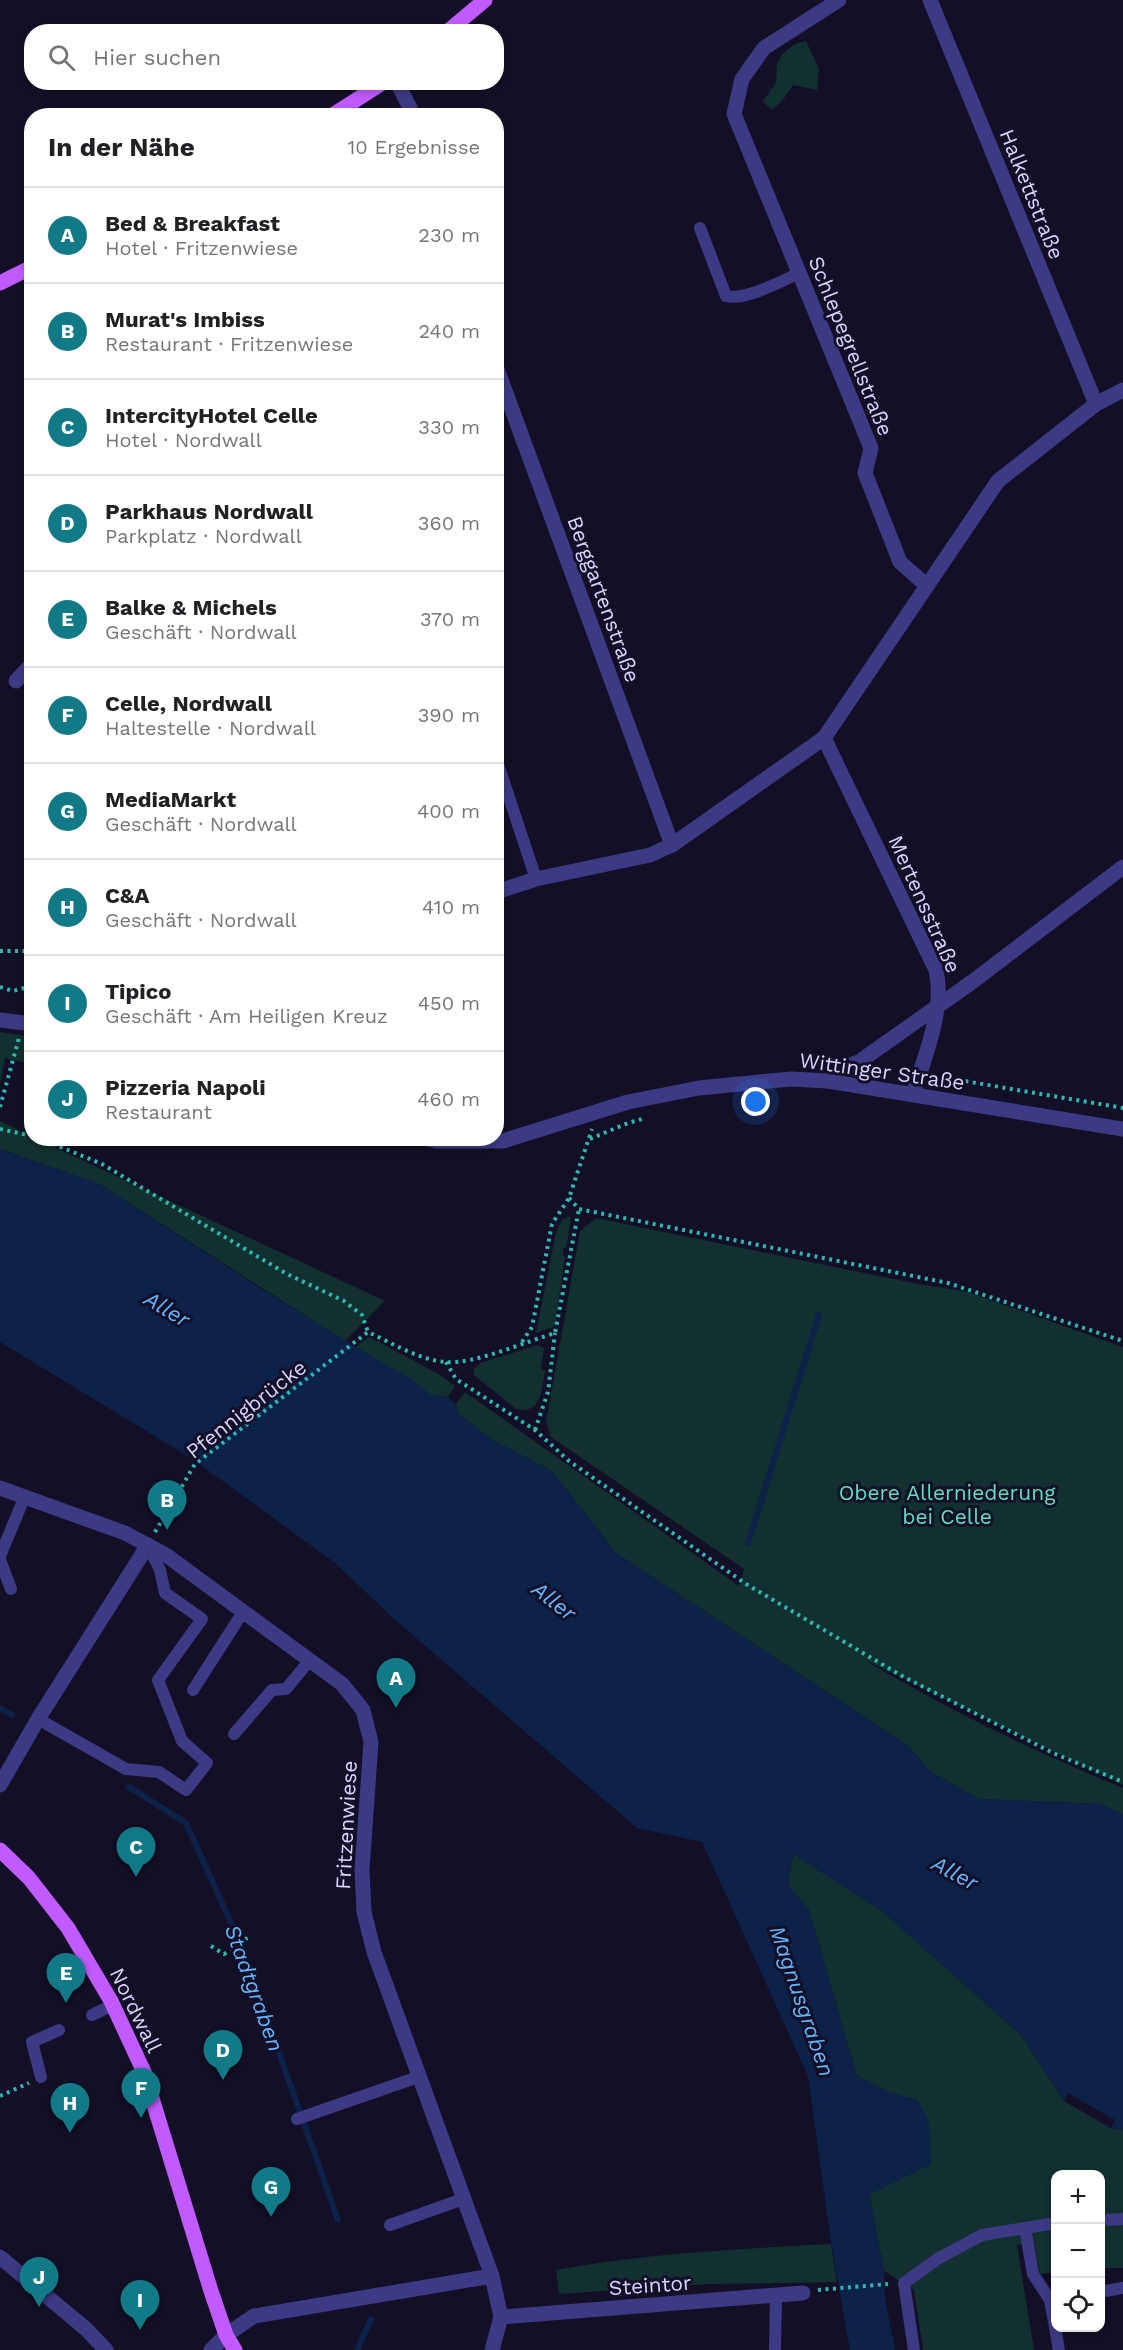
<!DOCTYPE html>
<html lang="de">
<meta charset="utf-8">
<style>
:root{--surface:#fff;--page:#f6f6f6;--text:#202124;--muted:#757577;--line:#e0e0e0;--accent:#127987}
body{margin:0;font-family:"Work Sans",sans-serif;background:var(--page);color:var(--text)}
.controls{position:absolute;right:18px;bottom:18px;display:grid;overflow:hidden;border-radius:12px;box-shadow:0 3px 9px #0003}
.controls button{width:54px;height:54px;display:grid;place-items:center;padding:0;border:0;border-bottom:2px solid var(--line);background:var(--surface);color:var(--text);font:30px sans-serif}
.you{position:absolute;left:756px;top:1102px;width:21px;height:21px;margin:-15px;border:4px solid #fff;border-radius:50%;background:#1a73e8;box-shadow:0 0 0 9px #1a73e833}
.badge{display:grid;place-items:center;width:39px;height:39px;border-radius:50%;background:var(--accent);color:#fff;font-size:20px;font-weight:700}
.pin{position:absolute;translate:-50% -50px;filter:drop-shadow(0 2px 3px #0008)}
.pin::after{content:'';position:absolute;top:32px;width:21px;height:18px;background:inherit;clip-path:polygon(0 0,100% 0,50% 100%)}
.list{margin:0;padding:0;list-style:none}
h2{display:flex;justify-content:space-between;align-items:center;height:78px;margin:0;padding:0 24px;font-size:26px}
h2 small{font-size:20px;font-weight:400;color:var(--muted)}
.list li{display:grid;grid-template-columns:39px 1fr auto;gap:18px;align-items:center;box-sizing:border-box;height:96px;padding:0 24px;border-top:2px solid var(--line)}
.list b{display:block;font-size:22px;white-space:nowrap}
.list p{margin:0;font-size:20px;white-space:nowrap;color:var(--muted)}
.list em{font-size:20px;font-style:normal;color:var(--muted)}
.icon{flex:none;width:33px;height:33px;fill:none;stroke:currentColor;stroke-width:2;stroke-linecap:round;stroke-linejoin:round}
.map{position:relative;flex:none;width:1123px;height:2350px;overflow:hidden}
.search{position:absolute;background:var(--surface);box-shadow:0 3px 9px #0003;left:24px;top:24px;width:480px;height:66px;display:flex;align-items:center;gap:15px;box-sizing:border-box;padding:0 21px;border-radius:24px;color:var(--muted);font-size:22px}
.panel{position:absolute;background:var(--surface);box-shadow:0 3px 9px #0003;left:24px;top:108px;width:480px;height:1038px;border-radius:24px}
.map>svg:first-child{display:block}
.green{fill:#12302f}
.water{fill:#0c2248}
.pier{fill:#130f26}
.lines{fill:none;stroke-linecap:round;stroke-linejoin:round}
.stream{stroke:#0c2248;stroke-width:6}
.path{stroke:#2fb8b0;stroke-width:4;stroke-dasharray:3 4.5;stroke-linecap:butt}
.lane{stroke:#3d3a85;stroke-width:12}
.street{stroke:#3d3a85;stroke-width:15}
.primary{stroke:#c25bff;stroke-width:15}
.labels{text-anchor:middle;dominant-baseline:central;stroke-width:6;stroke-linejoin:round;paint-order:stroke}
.street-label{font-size:21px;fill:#d9d4ff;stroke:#130f26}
.park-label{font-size:21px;fill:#5fe0c0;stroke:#130f26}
.water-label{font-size:22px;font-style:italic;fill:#62b6ff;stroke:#130f26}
</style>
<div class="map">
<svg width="1123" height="2350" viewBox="0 0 1123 2350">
<rect width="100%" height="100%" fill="#130f26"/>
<g class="green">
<path d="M806,41L819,69L817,90L793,85L785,97L772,110L763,101L776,83L777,64L783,53L795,44Z"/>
<path d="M0,1032L32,1037L31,1064L5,1058L0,1084Z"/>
<path d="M0,1121L31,1136L32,1138L37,1139L385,1301L345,1341L99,1184L0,1149Z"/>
<path d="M569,1216L571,1219L566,1248L563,1249V1256L565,1257L555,1326L536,1333L556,1232L562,1220Z"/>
<path d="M596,1218L913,1283L968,1292L1123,1347V1785L863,1659C946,1709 1033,1751 1123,1788V1814L1099,1804L979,1799L931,1772L907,1745L616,1553L552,1471L494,1441L457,1413L456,1404L465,1392L739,1586L744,1569L551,1437L546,1422L580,1231Z"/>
<path d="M369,1337L437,1373L455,1386L448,1397L431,1395L356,1347Z"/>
<path d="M538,1345L544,1348L541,1369L545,1371C542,1388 541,1416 516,1409L474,1375V1369L480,1363Z"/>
<path d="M793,1854L881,1910L1022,2036L1064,2101L1111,2128L1123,2130V2268H1101L1100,2174H1056L1055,2272L1040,2274L1034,2243L1017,2245L1034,2350H923L914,2290L884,2271L869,2194L931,2164L917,2100L890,2093L857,2076L809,1910L788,1886Z"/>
<path d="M831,2244L837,2282L709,2284L559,2294L556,2270C647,2253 739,2249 831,2244Z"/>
</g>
<path class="water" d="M0,1149L99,1184L257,1286L364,1352L410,1378L431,1395L448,1397L456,1404L457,1413L494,1441L552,1471L616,1553L907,1745L931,1772L979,1799L1099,1804L1123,1814V2130L1111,2128L1064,2101L1022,2036L881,1910L793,1854L788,1886L809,1910L857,2076L890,2093L917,2100L929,2121L931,2164L869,2195L884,2271L885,2298L895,2350H850L830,2236L808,2076L702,1842L637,1828L394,1619L335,1563L194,1460L0,1342Z"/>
<path class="pier" d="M1068,2093L1115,2120L1111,2128L1064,2101Z"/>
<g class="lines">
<g class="stream">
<path d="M748,1543L819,1315"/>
<path d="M0,1708L12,1715"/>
<path d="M129,1787L186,1823L241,1945L338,2220"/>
<path d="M357,2350L371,2319"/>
</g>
<g class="path">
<path d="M0,951H32"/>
<path d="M0,987L13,991L32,986"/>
<path d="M943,1080H959L1123,1108"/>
<path d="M0,1107L19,1038"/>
<path d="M0,1129L32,1136"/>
<path d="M39,1138L102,1164L287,1274L344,1301L362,1315L368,1332"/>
<path d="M590,1139L628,1123L642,1119"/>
<path d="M569,1198L579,1209L948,1283L1123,1341"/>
<path d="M522,1342L532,1327L552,1224L569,1198L592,1129"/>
<path d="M446,1362L456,1379L535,1430L569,1461L746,1584L902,1676L1053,1753L1123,1782"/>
<path d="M535,1430L548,1392L555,1333"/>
<path d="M155,1532L195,1464L368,1332C392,1343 419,1360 446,1362C472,1365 528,1341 555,1333L579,1209"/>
<path d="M211,1946L224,1954L234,1949L232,1945L248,1938"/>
<path d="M0,2096L29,2083"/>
<path d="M818,2290L888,2284"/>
</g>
<g class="lane">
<path d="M700,228L726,296C747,301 780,281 800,273"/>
<path d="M496,758L536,879"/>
<path d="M837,1068L863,1059"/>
<path d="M0,1556L25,1496"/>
<path d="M0,1560L11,1589"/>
<path d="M193,1690L243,1612"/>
<path d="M38,1719L126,1769L159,1772L186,1790L207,1763L182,1741L158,1680L202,1619L165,1593L160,1570L148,1545"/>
<path d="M234,1734L272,1690L286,1689L310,1660"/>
<path d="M92,2015L113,2005"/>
<path d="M41,2077L32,2042L59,2030"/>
<path d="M297,2119L418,2077"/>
<path d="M1100,2220L1123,2219"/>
<path d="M390,2225L463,2199"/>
<path d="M1025,2228L1033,2274L1050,2300"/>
<path d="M1100,2292L1123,2288"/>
<path d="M1056,2299L1050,2300L1059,2350"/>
<path d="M775,2350L776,2297"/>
<path d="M914,2350L904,2283L939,2258L982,2235L1056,2223"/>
</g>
<g class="street">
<path d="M839,0L764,48L742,79L734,114L871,448L865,473L900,562L927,586"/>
<path d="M930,0L1096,404"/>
<path d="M397,82L414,116"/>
<path d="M496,366L672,845"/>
<path d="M16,681L32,664"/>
<path d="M824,738L936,970C945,1008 925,1056 913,1094"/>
<path d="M496,892L536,879L650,855L672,845L824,738L998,481L1096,404L1123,390"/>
<path d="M0,1020L32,1024"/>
<path d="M863,1059L972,982L1123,867"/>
<path d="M426,1138L436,1141H503L628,1102L699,1088L791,1079L828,1081L1123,1129"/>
<path d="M0,1488L125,1533L166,1555L342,1684L363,1710L371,1742L362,1870L364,1912L374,1952L492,2276L501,2317L492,2350"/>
<path d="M0,1785L38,1719L148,1545"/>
<path d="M0,2257L86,2329L106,2350"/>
<path d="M501,2317L803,2293"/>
<path d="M211,2350L226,2335L254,2316L492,2276"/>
</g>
<g class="primary">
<path d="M447,32L485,0"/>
<path d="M331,116L384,82"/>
<path d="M0,283L32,267"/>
<path d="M0,1850L29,1878L68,1928L111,2001L144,2072L211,2291L226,2335L235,2350"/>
</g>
</g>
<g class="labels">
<g class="street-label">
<text transform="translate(1032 194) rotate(68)">Halkettstraße</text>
<text transform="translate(851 346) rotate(68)">Schlepegrellstraße</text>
<text transform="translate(604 599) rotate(70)">Berggartenstraße</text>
<text transform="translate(925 904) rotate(66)">Mertensstraße</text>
<text transform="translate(882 1071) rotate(8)">Wittinger Straße</text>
<text transform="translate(246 1409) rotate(-38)">Pfennigbrücke</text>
<text transform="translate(346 1825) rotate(-87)">Fritzenwiese</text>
<text transform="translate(136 2010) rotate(64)">Nordwall</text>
<text transform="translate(650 2285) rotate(-4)">Steintor</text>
</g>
<g class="park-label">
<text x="947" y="1492">Obere Allerniederung<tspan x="947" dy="24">bei Celle</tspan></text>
</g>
<g class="water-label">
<text transform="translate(167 1309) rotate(31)">Aller</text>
<text transform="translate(554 1601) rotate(38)">Aller</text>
<text transform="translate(955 1873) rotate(28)">Aller</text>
<text transform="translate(254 1988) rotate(70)">Stadtgraben</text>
<text transform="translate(802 2001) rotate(71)">Magnusgraben</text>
</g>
</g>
</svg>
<div class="controls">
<button>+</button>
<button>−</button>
<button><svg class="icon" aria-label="locate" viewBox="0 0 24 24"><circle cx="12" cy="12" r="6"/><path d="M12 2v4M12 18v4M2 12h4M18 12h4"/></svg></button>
</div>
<div class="you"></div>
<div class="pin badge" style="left:396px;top:1708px">A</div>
<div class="pin badge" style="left:167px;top:1530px">B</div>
<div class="pin badge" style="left:136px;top:1877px">C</div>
<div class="pin badge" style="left:223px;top:2080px">D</div>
<div class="pin badge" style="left:66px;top:2003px">E</div>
<div class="pin badge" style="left:141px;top:2118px">F</div>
<div class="pin badge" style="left:271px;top:2217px">G</div>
<div class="pin badge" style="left:70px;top:2133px">H</div>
<div class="pin badge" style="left:140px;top:2330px">I</div>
<div class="pin badge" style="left:39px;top:2307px">J</div>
<div class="search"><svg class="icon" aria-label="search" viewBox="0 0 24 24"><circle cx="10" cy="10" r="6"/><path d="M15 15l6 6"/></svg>Hier suchen</div>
<section class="panel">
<h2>In der Nähe<small>10 Ergebnisse</small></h2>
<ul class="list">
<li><span class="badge">A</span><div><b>Bed &amp; Breakfast</b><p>Hotel · Fritzenwiese</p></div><em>230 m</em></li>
<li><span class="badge">B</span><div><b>Murat's Imbiss</b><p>Restaurant · Fritzenwiese</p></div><em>240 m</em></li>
<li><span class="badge">C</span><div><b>IntercityHotel Celle</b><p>Hotel · Nordwall</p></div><em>330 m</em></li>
<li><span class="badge">D</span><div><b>Parkhaus Nordwall</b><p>Parkplatz · Nordwall</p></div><em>360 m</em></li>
<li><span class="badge">E</span><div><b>Balke &amp; Michels</b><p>Geschäft · Nordwall</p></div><em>370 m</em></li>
<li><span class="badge">F</span><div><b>Celle, Nordwall</b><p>Haltestelle · Nordwall</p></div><em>390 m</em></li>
<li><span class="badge">G</span><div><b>MediaMarkt</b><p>Geschäft · Nordwall</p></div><em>400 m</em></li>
<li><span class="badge">H</span><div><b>C&amp;A</b><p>Geschäft · Nordwall</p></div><em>410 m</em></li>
<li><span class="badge">I</span><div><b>Tipico</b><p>Geschäft · Am Heiligen Kreuz</p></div><em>450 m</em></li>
<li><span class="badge">J</span><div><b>Pizzeria Napoli</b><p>Restaurant</p></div><em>460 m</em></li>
</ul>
</section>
</div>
